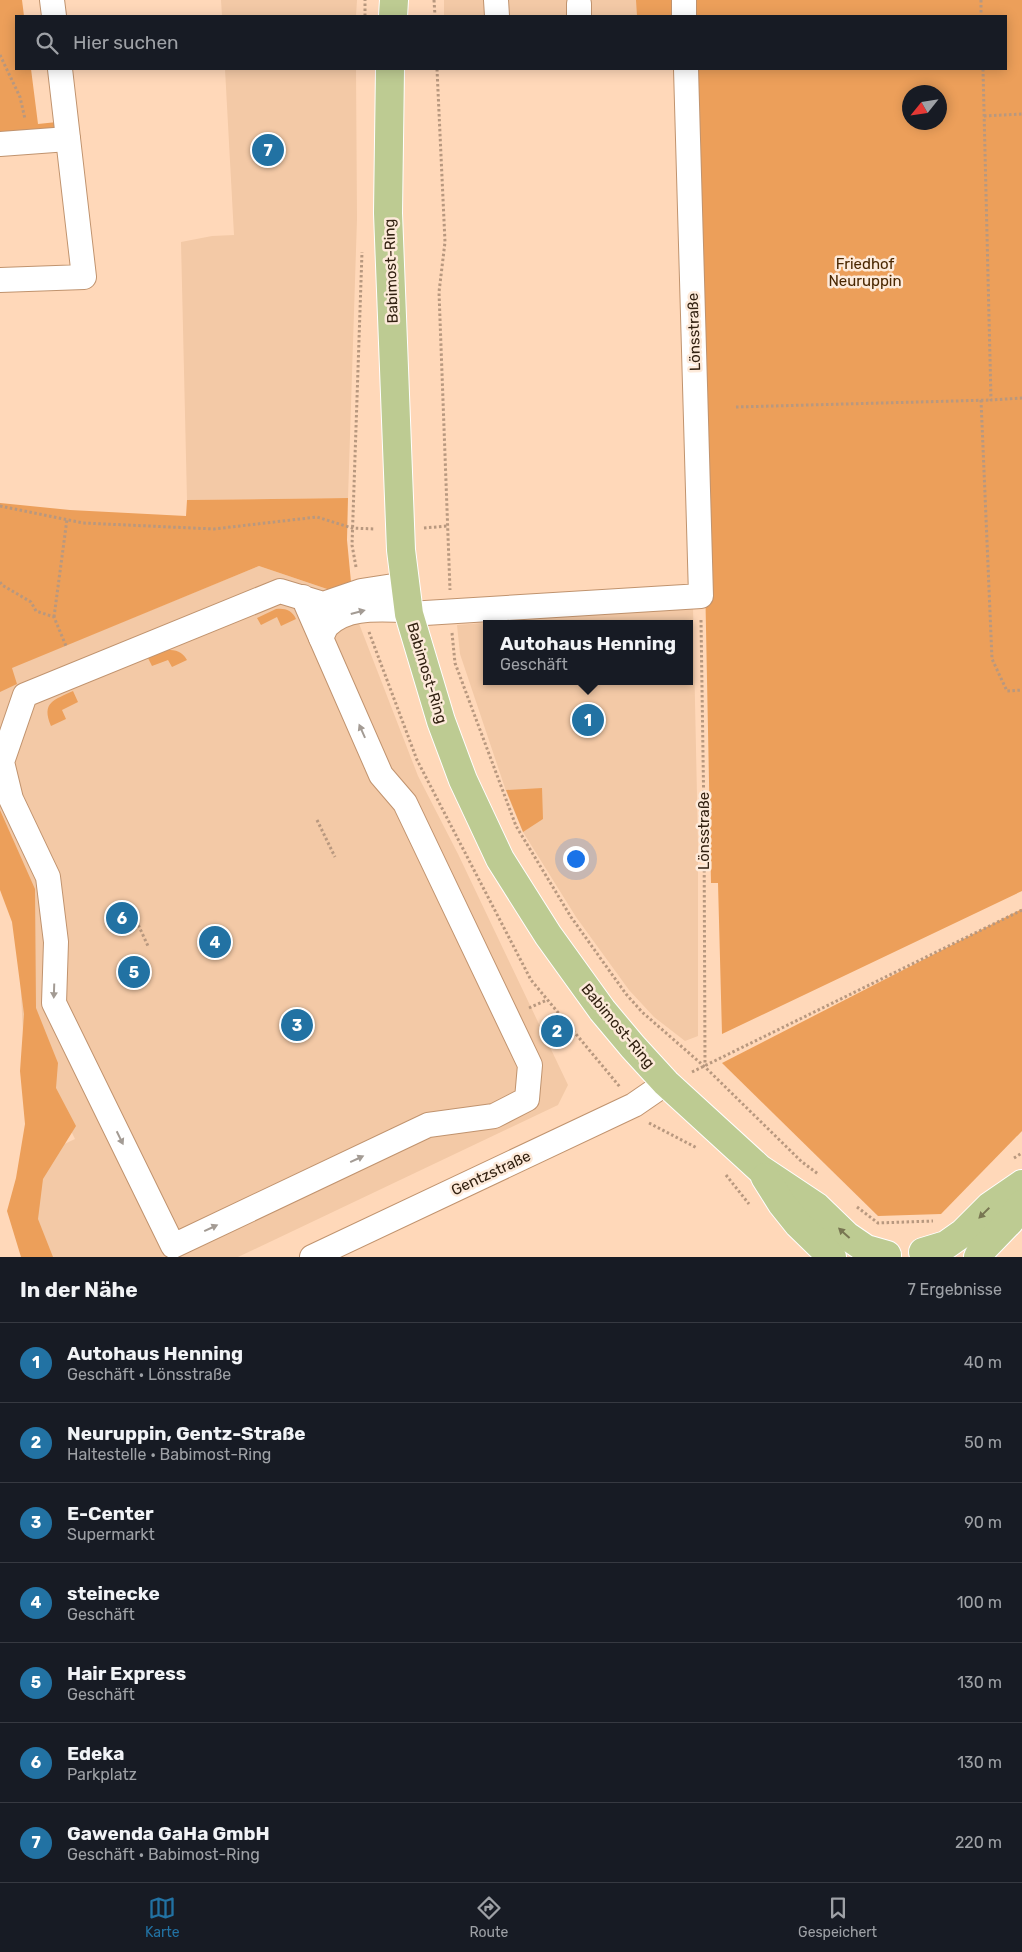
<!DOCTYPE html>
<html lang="de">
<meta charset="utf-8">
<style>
:root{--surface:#171b24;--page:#20242c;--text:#f1f3f6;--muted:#9ea1a6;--line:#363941;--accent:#2272a3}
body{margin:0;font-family:Rubik,sans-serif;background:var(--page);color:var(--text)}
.compass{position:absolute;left:902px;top:85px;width:45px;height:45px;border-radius:50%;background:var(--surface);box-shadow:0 2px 12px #0003;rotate:240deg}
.you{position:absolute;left:575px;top:858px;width:18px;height:18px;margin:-12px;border:4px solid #fff;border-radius:50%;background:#1a73e8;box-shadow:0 0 0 8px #1a73e833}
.badge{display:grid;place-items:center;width:32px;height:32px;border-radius:50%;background:var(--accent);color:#fff;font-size:16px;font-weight:700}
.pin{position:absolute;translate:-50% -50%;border:2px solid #fff;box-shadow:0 1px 5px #0006}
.popup{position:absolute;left:483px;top:620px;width:210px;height:65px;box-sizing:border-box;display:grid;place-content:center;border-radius:0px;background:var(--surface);filter:drop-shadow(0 1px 4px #0005);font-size:16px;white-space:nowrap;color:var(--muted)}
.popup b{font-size:19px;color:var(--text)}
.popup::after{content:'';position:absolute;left:50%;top:100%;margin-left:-10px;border:10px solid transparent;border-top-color:var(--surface)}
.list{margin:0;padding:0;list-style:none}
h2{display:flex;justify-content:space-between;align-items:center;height:65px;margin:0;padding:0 20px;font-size:21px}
h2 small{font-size:16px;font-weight:400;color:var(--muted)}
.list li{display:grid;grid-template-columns:32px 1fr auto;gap:15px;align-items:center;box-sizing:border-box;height:80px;padding:0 20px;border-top:1px solid var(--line)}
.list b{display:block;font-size:19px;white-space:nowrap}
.list p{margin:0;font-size:16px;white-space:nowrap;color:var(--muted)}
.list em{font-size:16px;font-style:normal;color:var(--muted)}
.icon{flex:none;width:28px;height:28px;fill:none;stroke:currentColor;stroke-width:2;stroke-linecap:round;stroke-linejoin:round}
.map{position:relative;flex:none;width:1022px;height:1257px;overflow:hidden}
.search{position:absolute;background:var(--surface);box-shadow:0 2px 12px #0003;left:15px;right:15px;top:15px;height:55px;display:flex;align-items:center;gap:12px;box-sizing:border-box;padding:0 18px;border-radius:0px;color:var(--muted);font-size:19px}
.sheet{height:625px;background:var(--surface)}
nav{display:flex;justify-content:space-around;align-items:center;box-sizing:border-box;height:70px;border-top:1px solid var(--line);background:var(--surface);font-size:14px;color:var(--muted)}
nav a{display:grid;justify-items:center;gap:2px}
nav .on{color:var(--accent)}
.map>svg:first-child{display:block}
.built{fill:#f3c9a6;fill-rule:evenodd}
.green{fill:#ec9f5a;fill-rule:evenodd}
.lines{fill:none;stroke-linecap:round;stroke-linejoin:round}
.minor-casing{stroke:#c0936e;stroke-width:26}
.major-casing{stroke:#fff;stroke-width:30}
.path{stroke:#b8987f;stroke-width:3;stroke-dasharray:2.5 2.5;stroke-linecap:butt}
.minor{stroke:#fff;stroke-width:24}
.major{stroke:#bdcb92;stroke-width:28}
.oneway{fill:#a39b94}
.oneway2{fill:#787652}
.labels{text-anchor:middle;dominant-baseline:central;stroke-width:5;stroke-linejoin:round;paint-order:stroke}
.park-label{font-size:15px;fill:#4a2701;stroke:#fdeada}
.street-label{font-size:15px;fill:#322111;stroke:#fdeada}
</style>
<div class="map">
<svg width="1022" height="1257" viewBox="0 0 1022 1257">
<rect width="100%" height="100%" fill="#ffd8b9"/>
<g class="built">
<path d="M221,0H357L356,16H222Z"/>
<rect x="444" y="0" width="231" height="16"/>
<path d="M225,69H356L357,219L348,498L187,500L181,242L212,236L234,235Z"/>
<path d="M259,566L336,592L358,621L418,776L458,854L568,1085L558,1105L238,1257H24L39,1156L75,1139L23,1033L15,875L0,836V672Z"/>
<path d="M693,606L698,844V1036L685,1041L654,1017L629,990L576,917L523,832L506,791L460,654L457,625ZM487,624H689V681H487Z"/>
</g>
<g class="green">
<path d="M0,0H22L24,16H16V69H31L38,124L57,122L56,128L0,134Z"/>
<path d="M636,0H675V16H637Z"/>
<path d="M693,0H1022V891L722,1034L718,883H711L695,69H1006V16H694ZM910,92H940V122H910Z"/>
<path d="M348,498L347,540L351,582L336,592L259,566L12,668L17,684L0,692V503L70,510L186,516L187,500Z"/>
<path d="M276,609C285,608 292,610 296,619L281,626L277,617L261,625L257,618Z"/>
<path d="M167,650C176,650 182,651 187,660L172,667L168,660L152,666L148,658Z"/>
<path d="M73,691L78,702L62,710L66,719L51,726C41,702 54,700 73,691Z"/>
<path d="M542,788L543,819L523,832L506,790Z"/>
<path d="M0,810L35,889L36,1008L58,1063L56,1088L76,1126L43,1179L38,1219L53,1257H21L7,1211L16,1178L25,1124L20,1071L24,1014L12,922L0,890Z"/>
<path d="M1022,909V1131L941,1214L878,1216L722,1063Z"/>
</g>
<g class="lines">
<defs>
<g id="minor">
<path d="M52,0L54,16"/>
<path d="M496,0L497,16"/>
<path d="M684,0V16"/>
<path d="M579,4V16"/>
<path d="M0,144L68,139"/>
<path d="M0,280L84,277L60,69"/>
<path d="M303,597L381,775L405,803L530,1065L527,1099L494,1116L428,1125L173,1246L54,1003L56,942L48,877L11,799L2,762L25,695L280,591L323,604L361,591L406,584"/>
<path d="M409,614L701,596L686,69"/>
<path d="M321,638C323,634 325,628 328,625C349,605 382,610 408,610"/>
<path d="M312,1257L634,1105L666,1083"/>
</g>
<g id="major">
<path d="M393,16L394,0"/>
<path d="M390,69L388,213L401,550L409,614L441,721L463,780L500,859L548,935L602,1010L633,1047L666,1083L760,1169L817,1207L847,1236L866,1249L887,1255"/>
<path d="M765,1177L782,1204L798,1224L832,1257"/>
<path d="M923,1252L946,1245L963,1233L990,1206L1022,1184"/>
<path d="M978,1257L981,1251L1010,1221L1022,1204"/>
</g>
</defs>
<use href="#minor" class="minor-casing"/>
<use href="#major" class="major-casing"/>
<g class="path">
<path d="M434,0L435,16"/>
<path d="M981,0V16"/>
<path d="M365,16V0"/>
<path d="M0,55L20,97L25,119"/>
<path d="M437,69L445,242L439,292L450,590"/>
<path d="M983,69L991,400L1022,398"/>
<path d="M984,116L1022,114"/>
<path d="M981,400L992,659L1007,691L1022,690"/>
<path d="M736,407L991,400"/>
<path d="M0,506L83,523L214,529L317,517L352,528L375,529"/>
<path d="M424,528L447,526"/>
<path d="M356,567L352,545L362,252"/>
<path d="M0,582L2,585L31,602L36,611L54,617L66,646"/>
<path d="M54,617L67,519"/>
<path d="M701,620L704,820L705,1066"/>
<path d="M369,632L417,760L531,980L620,1087"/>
<path d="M452,633L455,663L516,826L571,917L626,994L642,1012L705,1067L802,1162L818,1174"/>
<path d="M317,820L335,857"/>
<path d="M130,907L148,946"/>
<path d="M529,1008L547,1000"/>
<path d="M692,1072L1022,910"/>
<path d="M649,1123L697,1148"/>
<path d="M1014,1158L1022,1153"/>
<path d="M726,1175L749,1204"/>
<path d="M857,1207L878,1223L933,1221"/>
</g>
<use href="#minor" class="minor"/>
<use href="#major" class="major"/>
</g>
<defs><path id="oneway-solid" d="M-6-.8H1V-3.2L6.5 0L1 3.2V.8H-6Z" transform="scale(1.25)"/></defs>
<g class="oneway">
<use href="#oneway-solid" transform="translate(358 612) rotate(-15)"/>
<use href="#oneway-solid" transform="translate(362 731) rotate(-114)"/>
<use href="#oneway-solid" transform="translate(54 991) rotate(92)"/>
<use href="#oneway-solid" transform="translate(120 1138) rotate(64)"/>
<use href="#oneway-solid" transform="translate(357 1159) rotate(-25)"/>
<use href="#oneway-solid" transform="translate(211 1228) rotate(-25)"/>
</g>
<g class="oneway2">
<use href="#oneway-solid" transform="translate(984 1213) rotate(135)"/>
<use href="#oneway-solid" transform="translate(844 1233) rotate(-138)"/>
</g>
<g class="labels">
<g class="park-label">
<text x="865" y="264">Friedhof<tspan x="865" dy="17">Neuruppin</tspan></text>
</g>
<g class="street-label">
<text transform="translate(391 271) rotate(-92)">Babimost-Ring</text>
<text transform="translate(694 332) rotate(-92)">Lönsstraße</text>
<text transform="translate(427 673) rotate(73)">Babimost-Ring</text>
<text transform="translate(704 831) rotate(-90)">Lönsstraße</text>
<text transform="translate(618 1026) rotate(50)">Babimost-Ring</text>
<text transform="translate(491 1173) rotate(-25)">Gentzstraße</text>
</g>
</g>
</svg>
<svg class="compass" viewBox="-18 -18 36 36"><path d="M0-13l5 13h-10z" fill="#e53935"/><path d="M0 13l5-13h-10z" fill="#9ea1a6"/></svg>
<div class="you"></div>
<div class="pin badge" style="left:588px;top:720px">1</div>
<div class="popup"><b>Autohaus Henning</b>Geschäft</div>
<div class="pin badge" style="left:557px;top:1031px">2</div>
<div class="pin badge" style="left:297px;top:1025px">3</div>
<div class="pin badge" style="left:215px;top:942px">4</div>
<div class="pin badge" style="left:134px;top:972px">5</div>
<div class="pin badge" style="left:122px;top:918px">6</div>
<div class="pin badge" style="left:268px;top:150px">7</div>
<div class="search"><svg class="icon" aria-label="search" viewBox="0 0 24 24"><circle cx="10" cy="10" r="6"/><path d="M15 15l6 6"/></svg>Hier suchen</div>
</div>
<section class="sheet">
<h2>In der Nähe<small>7 Ergebnisse</small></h2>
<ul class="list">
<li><span class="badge">1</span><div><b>Autohaus Henning</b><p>Geschäft · Lönsstraße</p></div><em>40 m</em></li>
<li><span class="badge">2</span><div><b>Neuruppin, Gentz-Straße</b><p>Haltestelle · Babimost-Ring</p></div><em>50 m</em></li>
<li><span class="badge">3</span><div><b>E-Center</b><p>Supermarkt</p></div><em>90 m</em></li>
<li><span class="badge">4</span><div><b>steinecke</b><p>Geschäft</p></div><em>100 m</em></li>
<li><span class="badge">5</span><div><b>Hair Express</b><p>Geschäft</p></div><em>130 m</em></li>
<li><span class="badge">6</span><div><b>Edeka</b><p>Parkplatz</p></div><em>130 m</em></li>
<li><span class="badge">7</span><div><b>Gawenda GaHa GmbH</b><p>Geschäft · Babimost-Ring</p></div><em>220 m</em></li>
</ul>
</section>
<nav>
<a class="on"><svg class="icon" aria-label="map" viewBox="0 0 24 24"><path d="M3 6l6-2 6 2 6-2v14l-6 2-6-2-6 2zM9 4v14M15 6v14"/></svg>Karte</a>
<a><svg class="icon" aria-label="directions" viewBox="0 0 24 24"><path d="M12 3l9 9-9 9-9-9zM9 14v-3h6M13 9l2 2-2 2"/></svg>Route</a>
<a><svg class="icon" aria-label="saved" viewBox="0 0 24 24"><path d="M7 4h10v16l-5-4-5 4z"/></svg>Gespeichert</a>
</nav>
